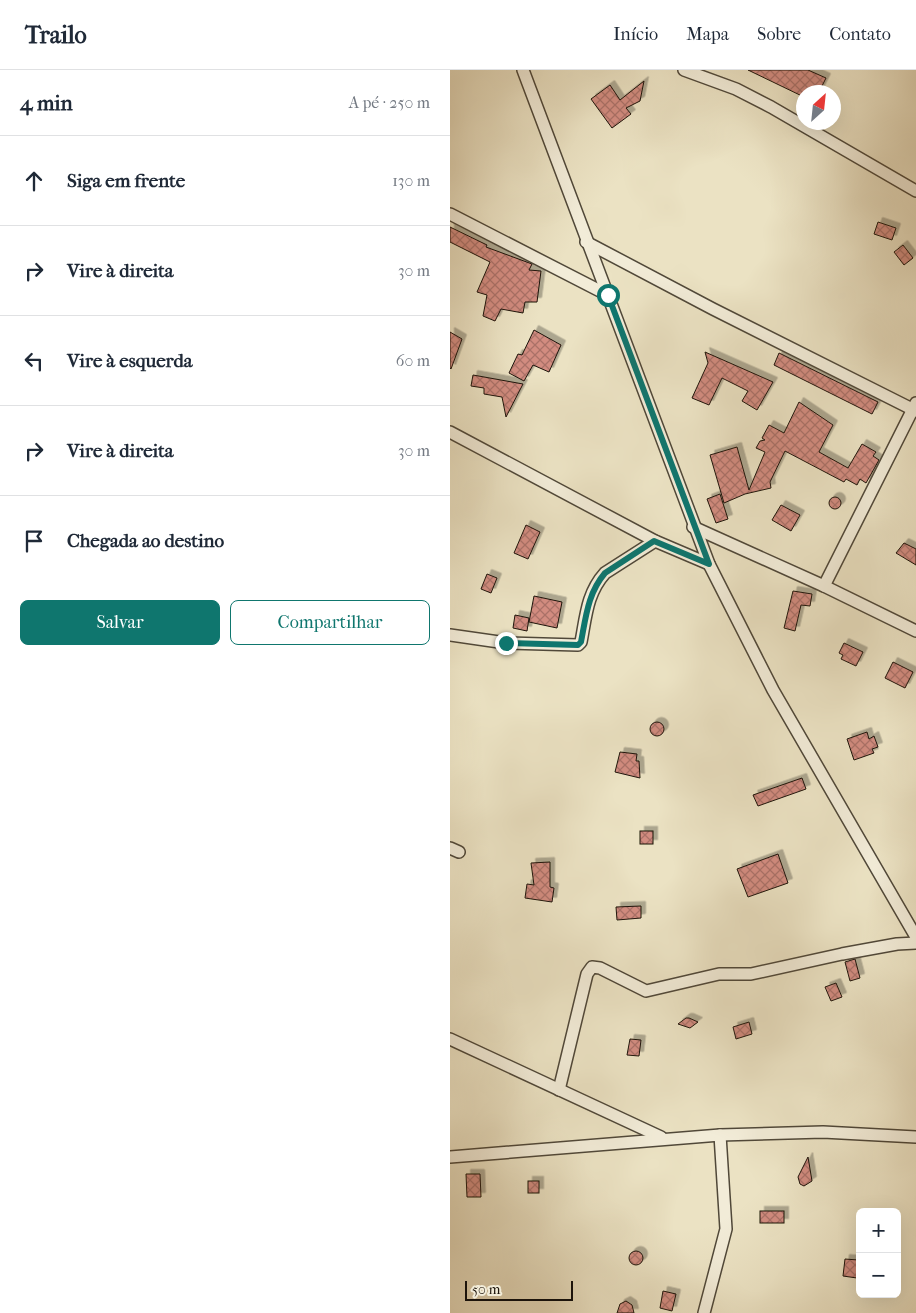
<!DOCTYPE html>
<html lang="pt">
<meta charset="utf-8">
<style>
:root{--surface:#fff;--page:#f6f6f7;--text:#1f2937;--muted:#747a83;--line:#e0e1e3;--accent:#0f766e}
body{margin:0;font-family:"IM FELL French Canon",serif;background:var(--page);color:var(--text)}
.controls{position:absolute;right:15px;bottom:15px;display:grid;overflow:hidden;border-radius:8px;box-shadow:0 5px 20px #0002}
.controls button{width:45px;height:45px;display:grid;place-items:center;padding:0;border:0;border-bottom:1px solid var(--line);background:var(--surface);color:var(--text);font:25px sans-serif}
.compass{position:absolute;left:346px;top:15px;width:45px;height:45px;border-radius:50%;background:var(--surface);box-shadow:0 5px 20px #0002;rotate:27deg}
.scale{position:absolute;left:15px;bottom:12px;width:108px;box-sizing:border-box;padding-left:5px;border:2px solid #1d140b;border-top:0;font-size:14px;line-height:18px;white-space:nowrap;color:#1d140b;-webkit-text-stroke:4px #f2ecd8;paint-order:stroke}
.stop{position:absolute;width:15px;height:15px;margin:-11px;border:4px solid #0f766e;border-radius:50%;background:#fff}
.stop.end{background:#0f766e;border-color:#fff;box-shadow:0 1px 5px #0008}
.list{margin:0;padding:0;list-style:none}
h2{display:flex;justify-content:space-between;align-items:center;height:65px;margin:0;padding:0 20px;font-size:21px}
h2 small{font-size:16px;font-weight:400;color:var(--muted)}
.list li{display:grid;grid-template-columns:32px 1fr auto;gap:15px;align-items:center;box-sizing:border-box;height:90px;padding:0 20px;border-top:1px solid var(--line)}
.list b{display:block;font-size:19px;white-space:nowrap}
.list em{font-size:16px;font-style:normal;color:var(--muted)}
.actions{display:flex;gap:10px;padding:15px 20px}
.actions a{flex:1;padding:11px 0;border:1px solid var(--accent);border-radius:8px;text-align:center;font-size:18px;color:var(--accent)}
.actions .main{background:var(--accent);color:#fff}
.icon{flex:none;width:28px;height:28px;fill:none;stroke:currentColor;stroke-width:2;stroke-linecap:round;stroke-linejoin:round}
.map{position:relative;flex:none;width:466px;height:1243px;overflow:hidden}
header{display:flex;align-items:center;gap:30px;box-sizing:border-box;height:70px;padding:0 25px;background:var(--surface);border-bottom:1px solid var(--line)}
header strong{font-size:24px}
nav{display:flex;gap:28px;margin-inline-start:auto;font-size:18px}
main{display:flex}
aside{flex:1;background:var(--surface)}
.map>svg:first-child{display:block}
.building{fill:url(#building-cross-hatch);stroke:#1d140b;filter:url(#shadow)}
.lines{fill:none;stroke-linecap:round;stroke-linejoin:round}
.street-casing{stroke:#504839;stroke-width:14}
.street{stroke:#f2ecd8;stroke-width:11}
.route{stroke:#0f766e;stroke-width:6}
</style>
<header>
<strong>Trailo</strong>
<nav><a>Início</a><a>Mapa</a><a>Sobre</a><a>Contato</a></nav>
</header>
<main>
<aside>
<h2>4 min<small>A pé · 250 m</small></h2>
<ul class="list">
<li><svg class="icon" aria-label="ahead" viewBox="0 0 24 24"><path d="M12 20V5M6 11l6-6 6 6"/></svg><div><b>Siga em frente</b></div><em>130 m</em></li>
<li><svg class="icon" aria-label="right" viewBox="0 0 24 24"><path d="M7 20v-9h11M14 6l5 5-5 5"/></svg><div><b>Vire à direita</b></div><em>30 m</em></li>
<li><svg class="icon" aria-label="left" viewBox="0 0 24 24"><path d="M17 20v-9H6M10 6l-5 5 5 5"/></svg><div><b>Vire à esquerda</b></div><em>60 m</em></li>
<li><svg class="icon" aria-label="right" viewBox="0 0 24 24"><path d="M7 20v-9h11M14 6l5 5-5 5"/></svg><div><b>Vire à direita</b></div><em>30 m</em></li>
<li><svg class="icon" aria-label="arrive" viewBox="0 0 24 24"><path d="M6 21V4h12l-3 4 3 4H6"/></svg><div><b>Chegada ao destino</b></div></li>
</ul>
<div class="actions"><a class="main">Salvar</a><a>Compartilhar</a></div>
</aside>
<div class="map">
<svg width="466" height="1243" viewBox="0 0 466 1243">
<defs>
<pattern id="building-cross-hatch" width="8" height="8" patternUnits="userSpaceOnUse" patternTransform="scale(1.25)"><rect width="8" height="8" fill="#d28c80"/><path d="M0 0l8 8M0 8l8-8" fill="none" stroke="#aa7167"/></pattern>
<filter id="shadow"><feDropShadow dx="4.5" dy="-4.5" stdDeviation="0" flood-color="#0004"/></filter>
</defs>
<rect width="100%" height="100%" fill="#ebe2c3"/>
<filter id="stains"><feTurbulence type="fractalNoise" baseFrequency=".004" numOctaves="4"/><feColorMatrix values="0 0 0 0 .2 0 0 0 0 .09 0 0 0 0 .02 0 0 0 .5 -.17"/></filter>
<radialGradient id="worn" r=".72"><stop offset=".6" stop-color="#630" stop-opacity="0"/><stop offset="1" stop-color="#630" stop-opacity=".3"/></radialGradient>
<g class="building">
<path d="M298,0H358L376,8L369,22H354V27Z"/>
<path d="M194,11L190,31L176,38L181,44L162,58L141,29L160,15L170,30Z"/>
<path d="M428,152L446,158L442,170L424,164Z"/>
<path d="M0,157L37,175L36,177L82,194L79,200L91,201L87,232H75L73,243L51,239L45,251L33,246L37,225L27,222L40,192L0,172Z"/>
<path d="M453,175L463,188L454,195L444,182Z"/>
<path d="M84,260L111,275L99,302L83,295L74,311L59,303L68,284L72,285Z"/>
<path d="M0,262L12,269L1,299L0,298Z"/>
<path d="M255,282L323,312L307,340L292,331L298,321L272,308L259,335L242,328L258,293Z"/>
<path d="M329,283L428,332L422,344L324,295Z"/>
<path d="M23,305L73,314L56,347L52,327L34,324V318L21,316Z"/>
<path d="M349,332L383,355L369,382L398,398L412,374L426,382L423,386L429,390L416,413L410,409L407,415L396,409L394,412L335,381L320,412L321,418L295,424L274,433L260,385L287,377L299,420L315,382L306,378L310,371L315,370L312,368L319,355L334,363Z"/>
<path d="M270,424L278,449L266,453L257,429Z"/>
<circle cx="385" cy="433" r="6"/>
<path d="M331,435L350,445L341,461L322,450Z"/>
<path d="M76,455L90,462L78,489L64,483Z"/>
<path d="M454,473L466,479V495L446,483Z"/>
<path d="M37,504L47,508L41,523L31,519Z"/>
<path d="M343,521L362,524L360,536L351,535L345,561L334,558Z"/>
<path d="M84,526L112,532L107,558L79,552Z"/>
<path d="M65,545L79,548L77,561L63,558Z"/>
<path d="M394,573L413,582L406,596L391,589L393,585L389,583Z"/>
<path d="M443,592L463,602L455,618L435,608Z"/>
<circle cx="207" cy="659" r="7"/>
<path d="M417,662L419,669L424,666L428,677L422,679L424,683L404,690L397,669Z"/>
<path d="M170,682L187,684L186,691H189L190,708L165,702Z"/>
<path d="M352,708L356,719L308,736L303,725Z"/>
<rect x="190" y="761" width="13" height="13"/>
<path d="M328,784L338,813L298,827L287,799Z"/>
<path d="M100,792V817L104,818L102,832L75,828L77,814L84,815L81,793Z"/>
<path d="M191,836V848L167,850L166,837Z"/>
<path d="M405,889L410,908L400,911L395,892Z"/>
<path d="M386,913L392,927L381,931L375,917Z"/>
<path d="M236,948H239L248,952L240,958L228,954Z"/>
<path d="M299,952L302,964L286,969L283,957Z"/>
<path d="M180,969L191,970L189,986L177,985Z"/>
<path d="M358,1087L362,1111L354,1116L350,1114L348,1107Z"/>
<path d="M16,1104H30L31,1127H17Z"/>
<rect x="78" y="1111" width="11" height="12"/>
<rect x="310" y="1141" width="24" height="12"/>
<circle cx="186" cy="1188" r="7"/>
<path d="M395,1189L408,1190L407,1208L393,1206Z"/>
<path d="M213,1221L226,1224L222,1241L210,1238Z"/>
<path d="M176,1231L182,1235L184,1243H167L170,1234Z"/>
</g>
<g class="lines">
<defs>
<g id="street">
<path d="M73,0L259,494L323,620L466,867"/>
<path d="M234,0L286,19L321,37L466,121"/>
<path d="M0,144L158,225"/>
<path d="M136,172L263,239L466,341"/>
<path d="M0,362L205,471L259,494"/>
<path d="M243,457L374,516L466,561"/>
<path d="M374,516L466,333"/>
<path d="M0,565L56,573L128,575L131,572C136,546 137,523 155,503L205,471"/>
<path d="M0,778L9,782"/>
<path d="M0,969L211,1067"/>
<path d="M109,1020L137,904L142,897L150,898L196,921L269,904H301L392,884L447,874L466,873"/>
<path d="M0,1087L270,1065L373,1062L466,1067"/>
<path d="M254,1243L276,1159L270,1065"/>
</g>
</defs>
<use href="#street" class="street-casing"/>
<use href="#street" class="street"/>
</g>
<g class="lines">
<path class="route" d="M56,573L128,575L131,572C136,546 138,523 155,503L204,471L259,494L158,225"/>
</g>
<rect width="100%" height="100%" filter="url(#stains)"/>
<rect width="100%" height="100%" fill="url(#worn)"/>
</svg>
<div class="controls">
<button>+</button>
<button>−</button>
</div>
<svg class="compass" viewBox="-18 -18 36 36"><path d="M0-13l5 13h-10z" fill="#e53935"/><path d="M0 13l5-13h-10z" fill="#747a83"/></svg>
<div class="scale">50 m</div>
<div class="stop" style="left:158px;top:225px"></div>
<div class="stop end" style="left:56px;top:573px"></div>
</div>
</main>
